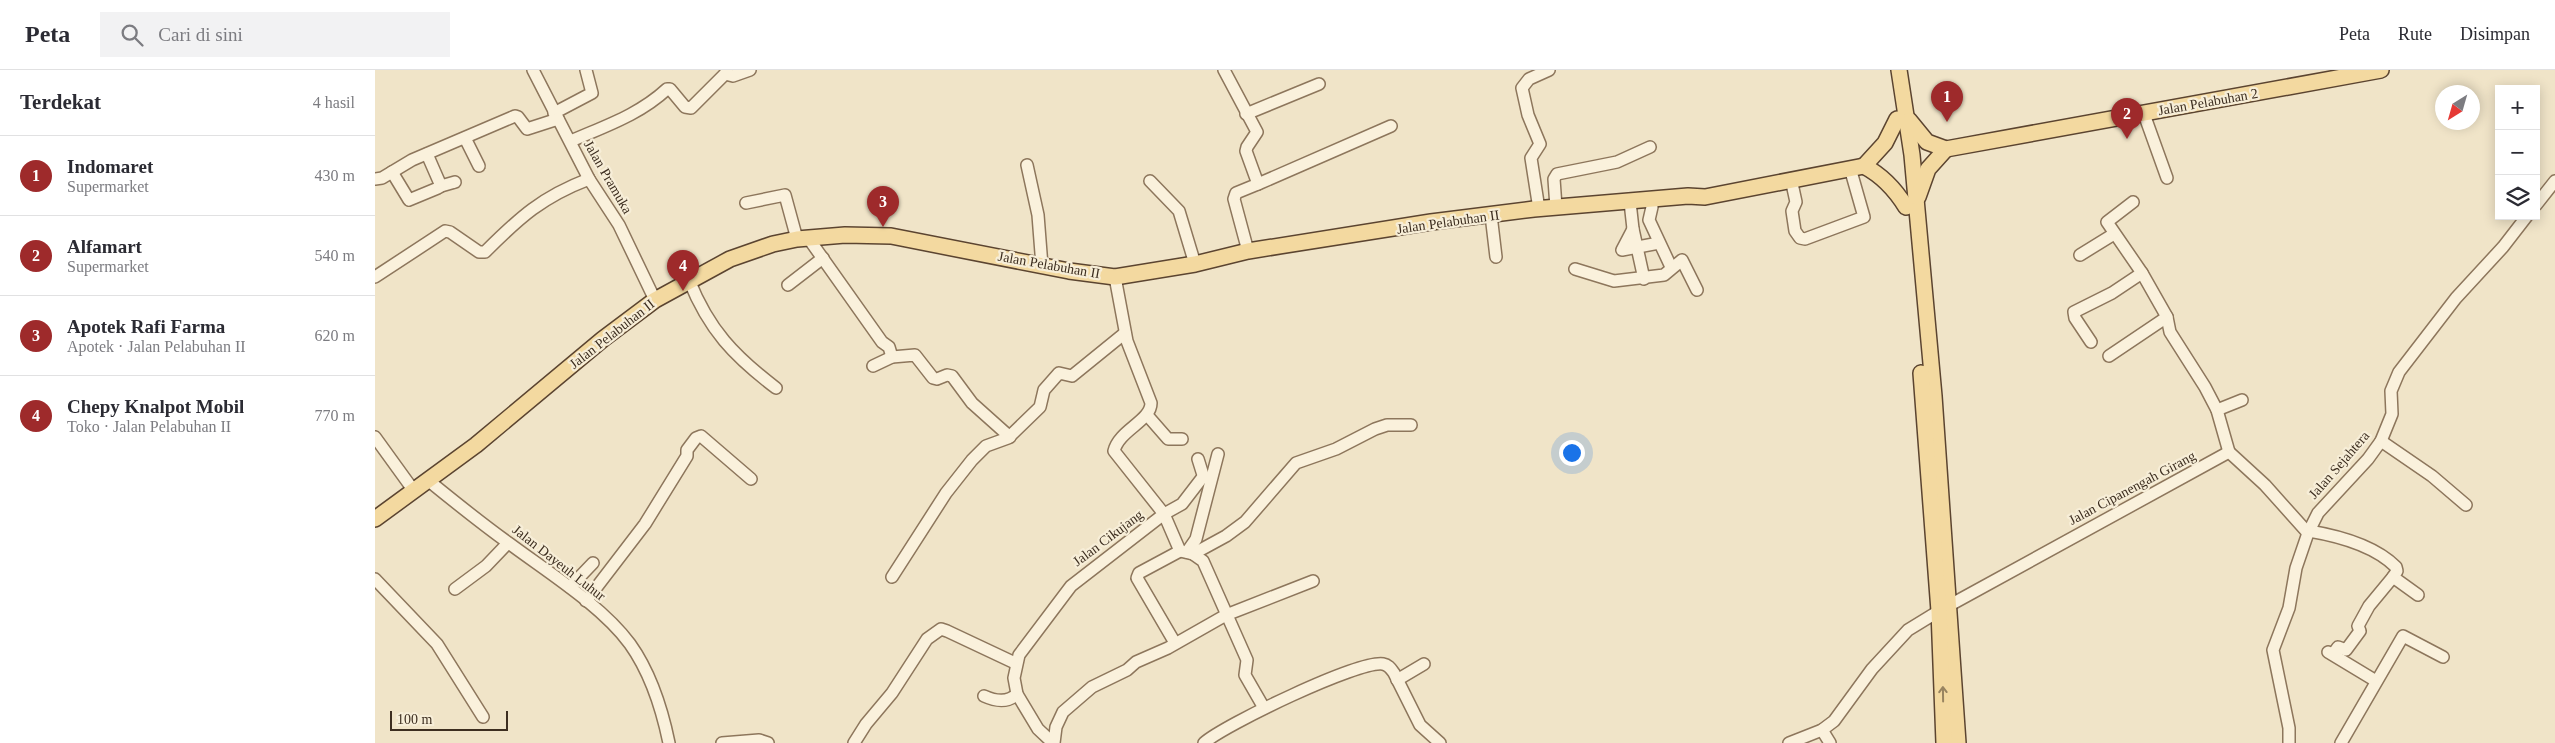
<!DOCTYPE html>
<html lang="id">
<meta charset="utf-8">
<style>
:root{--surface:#fff;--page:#f2f2f3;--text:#2b2b33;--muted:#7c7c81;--line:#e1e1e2;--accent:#9e2a2b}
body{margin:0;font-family:Georgia,serif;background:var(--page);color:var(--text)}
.controls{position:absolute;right:15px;top:15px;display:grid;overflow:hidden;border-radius:0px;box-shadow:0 2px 12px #0003}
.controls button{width:45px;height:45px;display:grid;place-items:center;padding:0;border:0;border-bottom:1px solid var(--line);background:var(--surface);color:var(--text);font:25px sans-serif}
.compass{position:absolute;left:2060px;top:15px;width:45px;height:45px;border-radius:50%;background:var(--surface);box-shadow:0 2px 12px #0003;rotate:217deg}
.scale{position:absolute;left:15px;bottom:12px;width:118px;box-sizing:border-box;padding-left:5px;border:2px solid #3d2e20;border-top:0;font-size:14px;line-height:18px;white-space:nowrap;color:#3d2e20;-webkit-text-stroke:4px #f7eed8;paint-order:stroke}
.you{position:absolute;left:1196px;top:382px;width:18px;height:18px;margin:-12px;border:4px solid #fff;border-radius:50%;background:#1a73e8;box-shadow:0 0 0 8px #1a73e833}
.badge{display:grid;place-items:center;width:32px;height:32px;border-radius:50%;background:var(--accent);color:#fff;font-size:16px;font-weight:700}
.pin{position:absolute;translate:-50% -41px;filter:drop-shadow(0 1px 2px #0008)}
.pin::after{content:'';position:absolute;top:26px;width:18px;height:15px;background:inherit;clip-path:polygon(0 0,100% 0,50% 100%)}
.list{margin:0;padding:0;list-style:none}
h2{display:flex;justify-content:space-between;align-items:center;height:65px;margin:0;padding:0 20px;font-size:21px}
h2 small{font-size:16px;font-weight:400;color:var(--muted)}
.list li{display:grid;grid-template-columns:32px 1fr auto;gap:15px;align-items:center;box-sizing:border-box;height:80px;padding:0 20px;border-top:1px solid var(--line)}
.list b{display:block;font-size:19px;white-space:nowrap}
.list p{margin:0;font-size:16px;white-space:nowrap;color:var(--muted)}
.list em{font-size:16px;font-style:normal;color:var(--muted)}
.icon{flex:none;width:28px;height:28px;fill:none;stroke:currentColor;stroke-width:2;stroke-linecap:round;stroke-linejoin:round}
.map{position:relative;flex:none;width:2180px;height:673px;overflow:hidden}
header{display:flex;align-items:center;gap:30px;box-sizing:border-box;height:70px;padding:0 25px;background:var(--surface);border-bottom:1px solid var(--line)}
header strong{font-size:24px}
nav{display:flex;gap:28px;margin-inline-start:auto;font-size:18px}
.search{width:350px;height:45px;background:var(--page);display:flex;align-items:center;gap:12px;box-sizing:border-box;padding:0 18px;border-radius:0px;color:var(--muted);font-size:19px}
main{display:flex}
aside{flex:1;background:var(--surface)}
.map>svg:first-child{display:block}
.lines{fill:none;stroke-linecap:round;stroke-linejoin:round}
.minor-casing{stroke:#8d765c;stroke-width:14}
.major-casing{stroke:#5b4430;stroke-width:18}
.minor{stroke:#faf1dc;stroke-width:11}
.major{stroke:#f3d9a0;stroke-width:15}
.oneway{stroke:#988460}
.labels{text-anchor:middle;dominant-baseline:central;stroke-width:4.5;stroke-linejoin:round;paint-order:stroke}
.street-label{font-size:14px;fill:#3d2e20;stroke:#f7eed8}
</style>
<header>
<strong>Peta</strong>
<div class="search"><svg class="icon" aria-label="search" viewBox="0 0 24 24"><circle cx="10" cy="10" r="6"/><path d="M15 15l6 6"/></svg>Cari di sini</div>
<nav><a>Peta</a><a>Rute</a><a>Disimpan</a></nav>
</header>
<main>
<aside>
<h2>Terdekat<small>4 hasil</small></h2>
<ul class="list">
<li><span class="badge">1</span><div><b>Indomaret</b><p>Supermarket</p></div><em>430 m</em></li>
<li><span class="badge">2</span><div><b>Alfamart</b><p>Supermarket</p></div><em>540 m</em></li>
<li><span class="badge">3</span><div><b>Apotek Rafi Farma</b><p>Apotek · Jalan Pelabuhan II</p></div><em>620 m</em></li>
<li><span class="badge">4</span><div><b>Chepy Knalpot Mobil</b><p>Toko · Jalan Pelabuhan II</p></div><em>770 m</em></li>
</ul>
</aside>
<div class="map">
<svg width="2180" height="673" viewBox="0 0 2180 673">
<rect width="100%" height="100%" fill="#f0e4c8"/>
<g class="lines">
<defs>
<g id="minor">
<path d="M158,0L214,109L244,155L280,230"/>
<path d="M849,0L882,62L872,77L871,81L883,114L861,123L859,129L873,181"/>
<path d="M350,4L358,6L375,0"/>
<path d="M179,43L217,23L211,0"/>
<path d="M871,44L944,14"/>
<path d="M1769,44L1792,108"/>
<path d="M90,68L104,96"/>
<path d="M196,71C230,56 264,45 292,19H295L310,37L316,38L350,4"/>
<path d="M652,95L663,145L667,196"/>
<path d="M17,102L34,130L63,118L66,116L52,84"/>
<path d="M0,109L7,108L37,90L140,46L143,47L152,59L183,49"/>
<path d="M1416,109L1421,132L1417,141L1420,161L1425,168L1430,169L1489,147L1475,98"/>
<path d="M775,111L804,141L820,194"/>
<path d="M883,114L1016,56"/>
<path d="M66,116L80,112"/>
<path d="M1275,129L1277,137L1274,150L1296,197"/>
<path d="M1255,132L1258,159L1269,209"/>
<path d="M1758,132L1732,152L1767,203L1792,247L1795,262L1830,317L1842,340L1854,382"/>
<path d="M371,133L410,125L422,169"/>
<path d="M2161,135L2180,111"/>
<path d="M1181,137L1179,109L1182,104L1242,92L1275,77"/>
<path d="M1164,139L1156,88L1165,74L1153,45L1147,18L1154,9L1174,0"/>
<path d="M1116,145L1121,187"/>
<path d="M1258,159L1247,180L1284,173"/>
<path d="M434,169L507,272L514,277L517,287"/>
<path d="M1705,185L1739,164"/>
<path d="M1200,199L1239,211L1289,205L1307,190L1322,220"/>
<path d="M0,207L70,161L75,162L104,182H110C145,147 167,127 214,109"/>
<path d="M314,210C334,260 359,286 401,318"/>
<path d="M413,215L448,188"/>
<path d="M1716,272L1700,248L1699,242L1737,223L1767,203"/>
<path d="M1734,286L1792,247"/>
<path d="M498,296L517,287L540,285L558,308L562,309L572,305L577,306L597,333L635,367"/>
<path d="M1842,340L1867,330"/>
<path d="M772,345L793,369H807"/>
<path d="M0,367L39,421"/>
<path d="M2006,371L2057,406L2091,435"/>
<path d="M823,389L828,405L827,408L807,434L789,444L805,481L818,484L828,491L872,590L870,605L889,638"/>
<path d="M54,411C81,433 107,454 135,474C174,503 227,536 255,574C275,602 287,639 294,673"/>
<path d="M1934,461C1964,466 1999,475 2021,497L2022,501L2018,507L2043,525"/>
<path d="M812,482L821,469L843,384"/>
<path d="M818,484L851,466L870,452L921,393L961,379L1000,359L1012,355H1036"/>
<path d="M517,507L571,423L597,390L611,376L633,368L665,337L669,320L684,303L697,306L750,263"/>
<path d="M0,509L62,574L108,647"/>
<path d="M195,517L218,493"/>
<path d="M80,519L111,496L133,473"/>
<path d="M211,531L270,454L312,386V380L321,368L326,366L376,409"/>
<path d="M1575,535L1854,382L1890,415L1933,463"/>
<path d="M800,573L762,508L764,503L805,481"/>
<path d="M1953,582L2001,611"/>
<path d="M1958,584L1963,577L1971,580L1985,561L1983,556L1994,536L2018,507"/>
<path d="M1022,610L1049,594"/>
<path d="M609,626C620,631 633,633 642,624"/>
<path d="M1447,660L1455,673"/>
<path d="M347,673L384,670L393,673"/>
<path d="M479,673L491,654L517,623L552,569L566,559L572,561L640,593"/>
<path d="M678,673L663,659L642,624L639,608L644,585L696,516L789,444L739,381C744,360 776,351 776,333L752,271L740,207"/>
<path d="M679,673L681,657L688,642L717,617L752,600L761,592L793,578L851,545L938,511"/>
<path d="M829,673C849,655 984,590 1008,594C1014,595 1016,599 1019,603L1045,655L1065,673"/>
<path d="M1414,673L1447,660L1459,651L1497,599L1533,560L1564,541"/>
<path d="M1914,673V658L1898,580L1914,538L1921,498L1933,463L1943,443L1993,389L2006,371L2017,344L2016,321L2024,302L2081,228L2128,177L2152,146"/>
<path d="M1966,673L2028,566L2068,587"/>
</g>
<g id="major">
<path d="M1524,0L1537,85L1559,326L1583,673"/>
<path d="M1534,50L1552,72L1571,79L2006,0"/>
<path d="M1489,96C1508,106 1520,119 1531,137"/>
<path d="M1489,96L1510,73L1522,49"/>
<path d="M1543,127L1553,99L1571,79"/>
<path d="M1546,303L1564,541L1569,673"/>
<path d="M0,449L101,375L228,269L280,230L355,189L398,174L422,169L470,165L516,166L694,201L740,207L820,194L873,181L1056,152L1159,139L1313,126L1330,127L1489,96"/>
</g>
</defs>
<use href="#minor" class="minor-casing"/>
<use href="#major" class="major-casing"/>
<use href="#minor" class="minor"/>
<use href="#major" class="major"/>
</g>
<defs><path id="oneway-shaft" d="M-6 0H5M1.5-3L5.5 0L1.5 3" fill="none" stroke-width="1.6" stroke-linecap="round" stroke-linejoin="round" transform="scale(1.25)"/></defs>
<use class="oneway" href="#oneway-shaft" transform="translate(1568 624) rotate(-91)"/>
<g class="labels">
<g class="street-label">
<text transform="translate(1833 32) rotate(-10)">Jalan Pelabuhan 2</text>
<text transform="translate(233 107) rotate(60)">Jalan Pramuka</text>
<text transform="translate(1073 152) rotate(-8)">Jalan Pelabuhan II</text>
<text transform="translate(674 195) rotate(10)">Jalan Pelabuhan II</text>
<text transform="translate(237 264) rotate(-38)">Jalan Pelabuhan II</text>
<text transform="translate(1964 395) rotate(-49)">Jalan Sejahtera</text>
<text transform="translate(1757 418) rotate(-28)">Jalan Cipanengah Girang</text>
<text transform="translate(733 468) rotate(-37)">Jalan Cikujang</text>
<text transform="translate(184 493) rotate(38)">Jalan Dayeuh Luhur</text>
</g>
</g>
</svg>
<div class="controls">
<button>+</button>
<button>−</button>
<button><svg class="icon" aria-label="layers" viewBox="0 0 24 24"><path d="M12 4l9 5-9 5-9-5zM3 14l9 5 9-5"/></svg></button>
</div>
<svg class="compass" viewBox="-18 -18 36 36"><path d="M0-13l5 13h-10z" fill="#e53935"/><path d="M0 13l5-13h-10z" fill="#7c7c81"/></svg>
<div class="scale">100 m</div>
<div class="you"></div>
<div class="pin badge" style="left:1572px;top:52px">1</div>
<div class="pin badge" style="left:1752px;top:69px">2</div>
<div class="pin badge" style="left:508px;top:157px">3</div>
<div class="pin badge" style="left:308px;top:221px">4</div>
</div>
</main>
